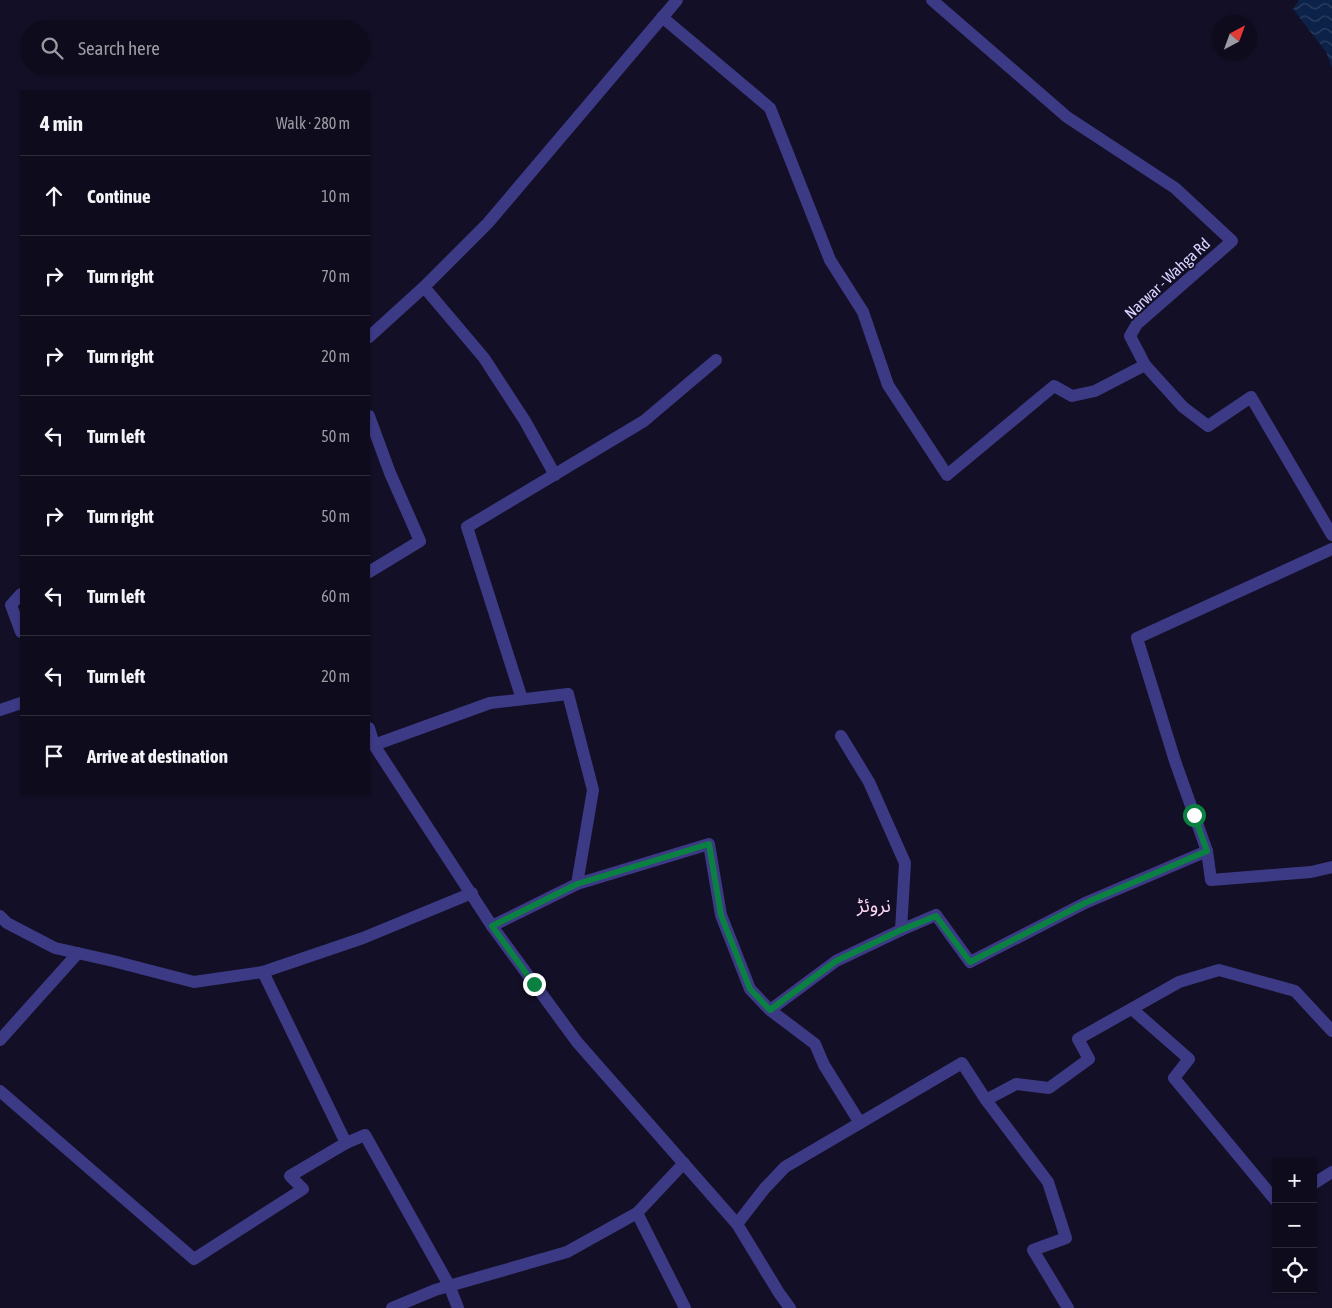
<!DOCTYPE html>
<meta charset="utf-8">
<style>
:root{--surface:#0e0b1c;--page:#1c1929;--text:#f1f3f6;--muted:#9b9ba3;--line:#2e2b3b}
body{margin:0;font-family:"Asap Condensed","Noto Sans Arabic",sans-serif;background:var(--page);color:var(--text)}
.controls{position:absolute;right:15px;bottom:15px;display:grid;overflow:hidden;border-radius:0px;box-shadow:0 1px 4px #0004}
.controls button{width:45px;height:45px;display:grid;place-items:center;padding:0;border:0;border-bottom:1px solid var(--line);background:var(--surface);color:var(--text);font:25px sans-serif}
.compass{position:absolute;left:1212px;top:15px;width:45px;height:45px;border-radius:50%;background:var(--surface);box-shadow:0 1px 4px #0004;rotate:41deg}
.stop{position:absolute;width:15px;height:15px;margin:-11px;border:4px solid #0b8043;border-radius:50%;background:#fff}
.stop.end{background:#0b8043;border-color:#fff;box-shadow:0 1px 5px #0008}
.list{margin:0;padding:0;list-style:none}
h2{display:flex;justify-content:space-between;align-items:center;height:65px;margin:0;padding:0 20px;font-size:21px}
h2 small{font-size:16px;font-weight:400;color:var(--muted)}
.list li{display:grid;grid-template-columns:32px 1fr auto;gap:15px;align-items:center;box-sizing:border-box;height:80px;padding:0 20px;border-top:1px solid var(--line)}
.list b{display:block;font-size:19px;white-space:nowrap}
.list em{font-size:16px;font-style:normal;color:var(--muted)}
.icon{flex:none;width:28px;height:28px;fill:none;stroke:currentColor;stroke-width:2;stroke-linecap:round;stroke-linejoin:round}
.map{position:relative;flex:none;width:1332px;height:1308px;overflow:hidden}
.search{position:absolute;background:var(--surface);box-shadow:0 1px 4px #0004;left:20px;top:20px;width:350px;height:55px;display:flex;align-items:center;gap:12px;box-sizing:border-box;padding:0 18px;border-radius:28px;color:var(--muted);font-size:19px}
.panel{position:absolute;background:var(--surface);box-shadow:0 1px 4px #0004;left:20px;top:90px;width:350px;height:705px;border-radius:0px}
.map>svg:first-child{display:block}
.water{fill:url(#water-waves)}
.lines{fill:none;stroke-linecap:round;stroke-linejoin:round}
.street{stroke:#3d3a85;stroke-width:12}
.route{stroke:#0b8043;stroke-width:6}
.labels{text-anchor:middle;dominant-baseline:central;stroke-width:4;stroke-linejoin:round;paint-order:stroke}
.street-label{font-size:16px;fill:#d9d4ff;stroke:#130f26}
.quarter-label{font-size:19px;fill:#ffd6f0;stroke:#130f26}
</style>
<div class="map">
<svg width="1332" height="1308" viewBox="0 0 1332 1308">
<defs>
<pattern id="water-waves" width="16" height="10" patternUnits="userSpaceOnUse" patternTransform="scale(1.25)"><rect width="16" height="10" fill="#0c2248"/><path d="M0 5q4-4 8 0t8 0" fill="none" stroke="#2f4163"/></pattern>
</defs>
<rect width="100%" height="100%" fill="#130f26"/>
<path class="water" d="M1299,0H1332V68L1326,52L1293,9Z"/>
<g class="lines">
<g class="street">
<path d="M932,0L1067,117L1175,188L1232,241L1137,324L1130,336L1145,365L1183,407L1208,426L1251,397L1332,535"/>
<path d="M662,17L770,108L830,260L863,312L888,385L947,475L1054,386L1072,396L1095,391L1145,365"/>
<path d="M424,287L484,358L525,421L555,475"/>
<path d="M369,337L424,287L488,223L677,0"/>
<path d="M369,416L390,473L420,541L369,572"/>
<path d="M21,594L11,605L21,632"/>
<path d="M522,699L467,527L644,421L716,360"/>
<path d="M0,710L21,703"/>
<path d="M369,728L374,745L492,926L577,1042L737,1224L779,1293L790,1308"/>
<path d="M841,736L869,782L905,863L901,930"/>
<path d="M374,745L490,703L568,694L593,790L577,884L492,926"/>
<path d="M1207,851L1175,761L1137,638L1332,549"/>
<path d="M577,884L709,844L721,915L750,989L770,1010L815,1044L824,1065L860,1123L962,1063L986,1100L1016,1084L1049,1088L1089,1059L1078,1039L1179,982L1219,970L1295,991L1332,1031"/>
<path d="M0,916L7,923L55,948L113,961L194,982L263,972L363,938L472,893"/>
<path d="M263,972L346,1143L365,1135L449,1285L458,1308"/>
<path d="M1132,1009L1189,1059L1174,1078L1276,1201"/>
<path d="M770,1010L836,961L901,930L936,915L970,962L1085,903L1207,851L1211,880L1311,872L1332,867"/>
<path d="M0,1040L78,953"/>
<path d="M0,1091L194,1259L303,1189L290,1176L346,1143"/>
<path d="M986,1100L1048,1182L1066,1238L1033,1250L1068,1308"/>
<path d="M1313,1184L1332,1172"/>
<path d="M637,1213L685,1308"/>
<path d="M737,1224L765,1188L785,1167L860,1123"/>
<path d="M392,1308L435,1290L567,1252L637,1213L684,1163"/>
</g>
</g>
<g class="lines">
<path class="route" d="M534,984L492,926L577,884L709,844L721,915L750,989L770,1010L836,961L901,930L936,916L970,962L1085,903L1207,851L1194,815"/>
</g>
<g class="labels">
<g class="street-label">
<text transform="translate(1167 278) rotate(-43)">Narwar - Wahga Rd</text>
</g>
<g class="quarter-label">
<text x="874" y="905">نروئڑ</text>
</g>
</g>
</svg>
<div class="controls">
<button>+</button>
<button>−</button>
<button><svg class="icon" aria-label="locate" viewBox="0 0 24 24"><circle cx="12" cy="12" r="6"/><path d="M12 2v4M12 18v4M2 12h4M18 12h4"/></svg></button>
</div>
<svg class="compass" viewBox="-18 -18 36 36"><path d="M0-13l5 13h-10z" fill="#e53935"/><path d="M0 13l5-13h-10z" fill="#9b9ba3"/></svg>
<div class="stop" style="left:1194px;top:815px"></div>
<div class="stop end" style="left:534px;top:984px"></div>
<div class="search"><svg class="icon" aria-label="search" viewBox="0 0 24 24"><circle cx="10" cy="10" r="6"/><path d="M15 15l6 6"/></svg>Search here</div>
<section class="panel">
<h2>4 min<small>Walk · 280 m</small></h2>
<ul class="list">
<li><svg class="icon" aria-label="ahead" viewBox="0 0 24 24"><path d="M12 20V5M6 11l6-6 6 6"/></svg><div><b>Continue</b></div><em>10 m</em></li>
<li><svg class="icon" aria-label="right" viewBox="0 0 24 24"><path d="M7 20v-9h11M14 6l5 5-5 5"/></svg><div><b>Turn right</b></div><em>70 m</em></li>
<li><svg class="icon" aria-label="right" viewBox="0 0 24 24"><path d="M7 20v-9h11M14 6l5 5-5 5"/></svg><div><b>Turn right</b></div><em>20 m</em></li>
<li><svg class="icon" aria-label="left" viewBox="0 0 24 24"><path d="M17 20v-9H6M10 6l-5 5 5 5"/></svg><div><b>Turn left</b></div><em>50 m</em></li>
<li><svg class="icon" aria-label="right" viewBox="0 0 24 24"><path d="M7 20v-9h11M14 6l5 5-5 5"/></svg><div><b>Turn right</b></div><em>50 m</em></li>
<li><svg class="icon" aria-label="left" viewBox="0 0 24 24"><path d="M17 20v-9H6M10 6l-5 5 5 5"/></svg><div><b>Turn left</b></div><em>60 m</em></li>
<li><svg class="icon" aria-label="left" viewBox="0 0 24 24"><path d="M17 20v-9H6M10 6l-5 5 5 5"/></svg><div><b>Turn left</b></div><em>20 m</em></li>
<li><svg class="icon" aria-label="arrive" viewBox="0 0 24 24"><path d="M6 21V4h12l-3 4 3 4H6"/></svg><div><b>Arrive at destination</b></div></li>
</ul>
</section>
</div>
